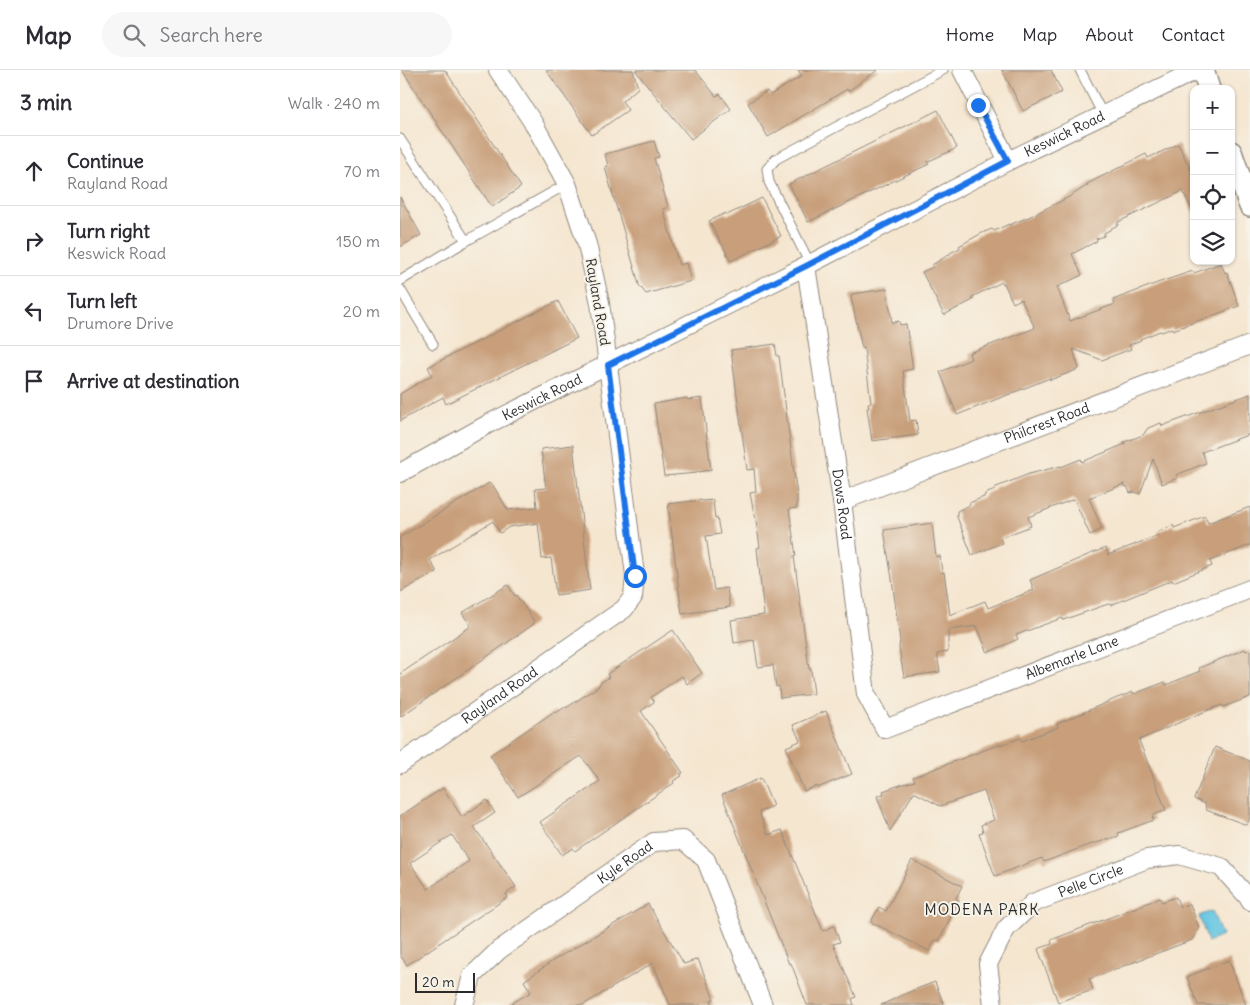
<!DOCTYPE html>
<meta charset="utf-8">
<style>
:root{--surface:#fff;--page:#f7f7f7;--text:#2b2b33;--muted:#7c7c81;--line:#e1e1e2}
body{margin:0;font-family:Delius,sans-serif;background:var(--page);color:var(--text)}
.controls{position:absolute;right:15px;top:15px;display:grid;overflow:hidden;border-radius:10px;box-shadow:0 1px 4px #0004}
.controls button{width:45px;height:45px;display:grid;place-items:center;padding:0;border:0;border-bottom:1px solid var(--line);background:var(--surface);color:var(--text);font:25px sans-serif}
.scale{position:absolute;left:15px;bottom:12px;width:60px;box-sizing:border-box;padding-left:5px;border:2px solid #2b2b2b;border-top:0;font-size:14px;line-height:18px;white-space:nowrap;color:#2b2b2b;-webkit-text-stroke:4px #f7f3e8;paint-order:stroke}
.stop{position:absolute;width:15px;height:15px;margin:-11px;border:4px solid #1a73e8;border-radius:50%;background:#fff}
.stop.end{background:#1a73e8;border-color:#fff;box-shadow:0 1px 5px #0008}
.list{margin:0;padding:0;list-style:none}
h2{display:flex;justify-content:space-between;align-items:center;height:65px;margin:0;padding:0 20px;font-size:21px}
h2 small{font-size:16px;font-weight:400;color:var(--muted)}
.list li{display:grid;grid-template-columns:32px 1fr auto;gap:15px;align-items:center;box-sizing:border-box;height:70px;padding:0 20px;border-top:1px solid var(--line)}
.list b{display:block;font-size:19px;white-space:nowrap}
.list p{margin:0;font-size:16px;white-space:nowrap;color:var(--muted)}
.list em{font-size:16px;font-style:normal;color:var(--muted)}
.icon{flex:none;width:28px;height:28px;fill:none;stroke:currentColor;stroke-width:2;stroke-linecap:round;stroke-linejoin:round}
.map{position:relative;flex:none;width:850px;height:935px;overflow:hidden}
header{display:flex;align-items:center;gap:30px;box-sizing:border-box;height:70px;padding:0 25px;background:var(--surface);border-bottom:1px solid var(--line)}
header strong{font-size:24px}
nav{display:flex;gap:28px;margin-inline-start:auto;font-size:18px}
.search{width:350px;height:45px;background:var(--page);display:flex;align-items:center;gap:12px;box-sizing:border-box;padding:0 18px;border-radius:28px;color:var(--muted);font-size:19px}
main{display:flex}
aside{flex:1;background:var(--surface)}
.map>svg:first-child{display:block}
.water{fill:#64c5e2;stroke:#487886}
.building{fill:#c89f7a;fill-rule:evenodd}
.lines{fill:none;stroke-linecap:round;stroke-linejoin:round}
.service-casing{stroke:#90887e;stroke-width:11}
.minor-casing{stroke:#90887e;stroke-width:20}
.tertiary-casing{stroke:#90887e;stroke-width:24}
.service{stroke:#fff;stroke-width:9}
.minor{stroke:#fff;stroke-width:18}
.tertiary{stroke:#fff;stroke-width:21}
.route{stroke:#1a73e8;stroke-width:6}
.labels{text-anchor:middle;dominant-baseline:central;stroke-width:4;stroke-linejoin:round;paint-order:stroke}
.street-label{font-size:14px;fill:#2b2b2b;stroke:#f7f3e8}
.neighbourhood-label{font-size:15px;letter-spacing:1px;fill:#2b2b2b;stroke:#f7f3e8}
</style>
<header>
<strong>Map</strong>
<div class="search"><svg class="icon" aria-label="search" viewBox="0 0 24 24"><circle cx="10" cy="10" r="6"/><path d="M15 15l6 6"/></svg>Search here</div>
<nav><a>Home</a><a>Map</a><a>About</a><a>Contact</a></nav>
</header>
<main>
<aside>
<h2>3 min<small>Walk · 240 m</small></h2>
<ul class="list">
<li><svg class="icon" aria-label="ahead" viewBox="0 0 24 24"><path d="M12 20V5M6 11l6-6 6 6"/></svg><div><b>Continue</b><p>Rayland Road</p></div><em>70 m</em></li>
<li><svg class="icon" aria-label="right" viewBox="0 0 24 24"><path d="M7 20v-9h11M14 6l5 5-5 5"/></svg><div><b>Turn right</b><p>Keswick Road</p></div><em>150 m</em></li>
<li><svg class="icon" aria-label="left" viewBox="0 0 24 24"><path d="M17 20v-9H6M10 6l-5 5 5 5"/></svg><div><b>Turn left</b><p>Drumore Drive</p></div><em>20 m</em></li>
<li><svg class="icon" aria-label="arrive" viewBox="0 0 24 24"><path d="M6 21V4h12l-3 4 3 4H6"/></svg><div><b>Arrive at destination</b></div></li>
</ul>
</aside>
<div class="map">
<svg width="850" height="935" viewBox="0 0 850 935">
<rect width="100%" height="100%" fill="#f7f3e8"/>
<filter id="ink" filterUnits="userSpaceOnUse"><feTurbulence type="fractalNoise" baseFrequency=".02" numOctaves="2"/><feDisplacementMap in="SourceGraphic" scale="10" xChannelSelector="R" yChannelSelector="G"/><feConvolveMatrix kernelMatrix="1 2 1 2 8 2 1 2 1" color-interpolation-filters="sRGB"/></filter>
<filter id="wash" filterUnits="userSpaceOnUse"><feTurbulence type="fractalNoise" baseFrequency=".0096" numOctaves="4" result="noise"/><feDisplacementMap in="SourceGraphic" scale="20" xChannelSelector="R" yChannelSelector="G"/><feGaussianBlur stdDeviation="1.12" result="paint"/><feColorMatrix in="noise" values="0 0 0 0 0 0 0 0 0 0 0 0 0 0 0 0 0 1.4 0 .05"/><feComposite in="paint" operator="in"/></filter>
<g filter="url(#wash)">
<rect width="100%" height="100%" fill="#f5e6d0"/>
<path class="water" d="M812,841L822,866L808,872L799,846Z"/>
<g id="blocks">
<g class="building">
<path d="M2,0H45L121,117L92,137Z"/>
<path d="M146,0H233L238,18L222,31L228,40L192,65Z"/>
<path d="M235,0H295L316,26L320,24L331,39L291,69Z"/>
<path d="M398,0H478L460,12V13L448,21L447,19L368,67L348,33L367,21L370,25L402,6Z"/>
<path d="M602,0H651L662,22L623,41Z"/>
<path d="M538,40L557,78L527,92L529,94L408,152L389,114Z"/>
<path d="M254,71L259,87L254,88L268,137L263,139L268,156L279,195L286,193L291,211L246,224L239,215L237,207L208,108L205,97L208,96L205,84Z"/>
<path d="M778,74L794,107V144L783,121L718,152V155L710,159V160L704,163V166L696,169L697,171L672,184L682,205L657,217L670,251L715,234L713,230L760,212L793,201L794,203L821,193L825,203L827,202L839,236L773,260L772,258L762,262L760,261L740,269L741,270L729,275L731,279L702,290L673,279L679,299L650,310V308L557,345L540,302L571,289L569,283L635,258L621,229L613,233L604,213L603,214L602,212L572,227L573,230L544,245L522,202L533,197L532,195L550,184V183L560,178L559,176L582,163L592,159L594,161L609,154V155L629,147L669,127L688,115L687,114L746,84L748,88Z"/>
<path d="M0,127L21,165L0,177Z"/>
<path d="M362,128L381,166L331,191L309,151L326,143L327,145Z"/>
<path d="M487,219L492,253L499,251L500,255L506,254L513,299L503,301L510,351L516,350L518,365L472,371L467,338H469L468,333H471L464,278H462L451,227L452,224Z"/>
<path d="M158,231L177,268L46,334L43,327L0,351V324L32,305L28,297Z"/>
<path d="M375,274L377,286H379L397,426V438L389,439L396,486H394L409,599H411L414,624L380,628L379,616L376,617L373,595L358,597L354,570L334,573L331,550L364,545L357,478L360,477L355,444H354L350,423L356,422L354,399L347,400L331,280Z"/>
<path d="M850,324V364L802,382L806,393L776,405L778,408L762,414L753,389L740,424L735,422L730,423L727,416L725,417L724,414L689,428L702,459L690,465L674,429L628,447L631,456L600,468L602,473L572,485L557,447V441L570,435L569,433L584,427L585,424L595,420L594,418L629,404L661,396V397L681,389L682,392L725,374L724,372L743,365L748,358L761,353L762,356Z"/>
<path d="M287,328L288,330L302,328L311,400L297,402V403L264,406L254,334Z"/>
<path d="M173,375L190,520L156,525L151,488L142,489L138,453L109,457L100,463L93,451L30,490L37,502L0,522V467L89,413L91,415L92,414L108,440L137,437L135,419L146,418L141,379Z"/>
<path d="M301,430L302,431L313,430L315,449L317,448L320,464L306,466L314,520L327,518L330,537L282,544L268,434Z"/>
<path d="M850,437V475L810,491L812,496L773,512L772,510L711,535L708,534L663,550L662,548L616,565L618,569L589,582L587,581L577,556L548,560V582L537,584L540,602L504,607L499,578L500,571L492,509L484,460L532,453L536,487L540,486L542,503L544,502L550,545L585,531L588,538L634,520L630,510L690,484L706,478L708,485L759,465L758,462L773,455L774,458L805,446L808,453Z"/>
<path d="M108,515L115,526L116,525L134,551V554L0,647V604L71,556L62,543Z"/>
<path d="M273,560L302,603L287,614L282,606L251,627L254,632L241,641L283,703L280,704L282,706L273,711L274,713L175,781L173,778L162,785L140,752L200,711L181,686L118,727L90,685L155,641L156,643L165,637L166,638L199,616V614L209,607L207,604Z"/>
<path d="M845,579L846,581L850,580V627L823,637L822,635L806,641L739,670L766,740L752,746L754,750L718,763L719,766L683,777L644,792L642,788L595,806L579,763L583,762L581,755L594,750L584,721L540,736L514,722L490,761L477,726L484,724L483,721L500,715L515,711L513,707L590,678L621,668L622,671L651,660L658,657L657,654L717,628L733,622L734,624L765,612L766,615L800,601L799,598Z"/>
<path d="M426,641L452,704L417,718V716L404,721L386,677L400,671L393,655Z"/>
<path d="M815,677L850,691V747L847,755L806,740L805,734L794,729Z"/>
<path d="M361,708L373,736L359,742L368,765L382,760L423,861L434,856L440,872L433,874L456,927L452,929L454,935H407L391,893L389,894L322,725Z"/>
<path d="M43,718L62,747L87,730L95,743L74,757L116,817L106,824L108,827L7,895L0,885V746ZM52,765L69,791L28,819L10,793Z"/>
<path d="M512,790L562,816L556,828L559,830L539,871L535,870L529,881L471,852L479,837L486,841Z"/>
<path d="M776,827L780,837L790,834L799,858L792,870L689,909L693,920L658,932L638,879L652,874L651,870L760,828L762,832Z"/>
<path d="M248,834L284,894L298,889L314,929L311,930L313,935H270L253,893L183,935H109L131,922L124,911L154,890Z"/>
<path d="M829,890L846,935H798L787,907Z"/>
<path d="M535,912L544,935H481L514,920Z"/>
</g>
</g>
</g>
<g filter="url(#ink)">
<use href="#blocks" fill-opacity="0" stroke="#90887e" stroke-width="1"/>
<g class="lines">
<defs>
<g id="service">
<path d="M680,0L703,45"/>
<path d="M0,69L66,171L167,114"/>
<path d="M410,194L369,112L367,99L376,89L543,0"/>
<path d="M0,211L66,171"/>
<path d="M0,219L33,274"/>
</g>
<g id="minor">
<path d="M562,0L608,91"/>
<path id="s1" d="M406,196L442,431L466,624L485,659L850,519"/>
<path id="s2" d="M0,403L90,353L406,196L608,91L797,0"/>
<path id="s3" d="M442,431L850,275"/>
<path id="s4" d="M0,694L224,539L233,527L235,505L200,233L187,174L167,114L134,54L98,0"/>
<path id="s5" d="M64,935L72,906L99,880L254,772L283,770L306,790L363,935"/>
<path id="s6" d="M593,935L588,894L606,859L633,833L747,789L779,785L821,797L848,827L850,831"/>
</g>
<g id="tertiary">
<path d="M803,0L809,19"/>
<path d="M831,82L850,136"/>
</g>
</defs>
<use href="#service" class="service-casing"/>
<use href="#minor" class="minor-casing"/>
<use href="#tertiary" class="tertiary-casing"/>
<use href="#service" class="service"/>
<use href="#minor" class="minor"/>
<use href="#tertiary" class="tertiary"/>
</g>
</g>
<g class="lines" filter="url(#ink)">
<path class="route" d="M235,506L208,295L406,196L608,91L578,35"/>
</g>
<g class="labels">
<g class="street-label">
<text stroke="none"><textPath href="#s2" startOffset="746">Keswick Road</textPath></text>
<text transform="translate(198 232) rotate(80)">Rayland Road</text>
<text stroke="none"><textPath href="#s2" startOffset="161">Keswick Road</textPath></text>
<text stroke="none"><textPath href="#s3" startOffset="219">Philcrest Road</textPath></text>
<text stroke="none"><textPath href="#s1" startOffset="241">Dows Road</textPath></text>
<text stroke="none"><textPath href="#s1" startOffset="672">Albemarle Lane</textPath></text>
<text stroke="none"><textPath href="#s4" startOffset="121">Rayland Road</textPath></text>
<text stroke="none"><textPath href="#s5" startOffset="221">Kyle Road</textPath></text>
<text stroke="none"><textPath href="#s6" startOffset="180">Pelle Circle</textPath></text>
</g>
<g class="neighbourhood-label">
<text x="582" y="839">MODENA PARK</text>
</g>
</g>
</svg>
<div class="controls">
<button>+</button>
<button>−</button>
<button><svg class="icon" aria-label="locate" viewBox="0 0 24 24"><circle cx="12" cy="12" r="6"/><path d="M12 2v4M12 18v4M2 12h4M18 12h4"/></svg></button>
<button><svg class="icon" aria-label="layers" viewBox="0 0 24 24"><path d="M12 4l9 5-9 5-9-5zM3 14l9 5 9-5"/></svg></button>
</div>
<div class="scale">20 m</div>
<div class="stop" style="left:235px;top:506px"></div>
<div class="stop end" style="left:578px;top:35px"></div>
</div>
</main>
